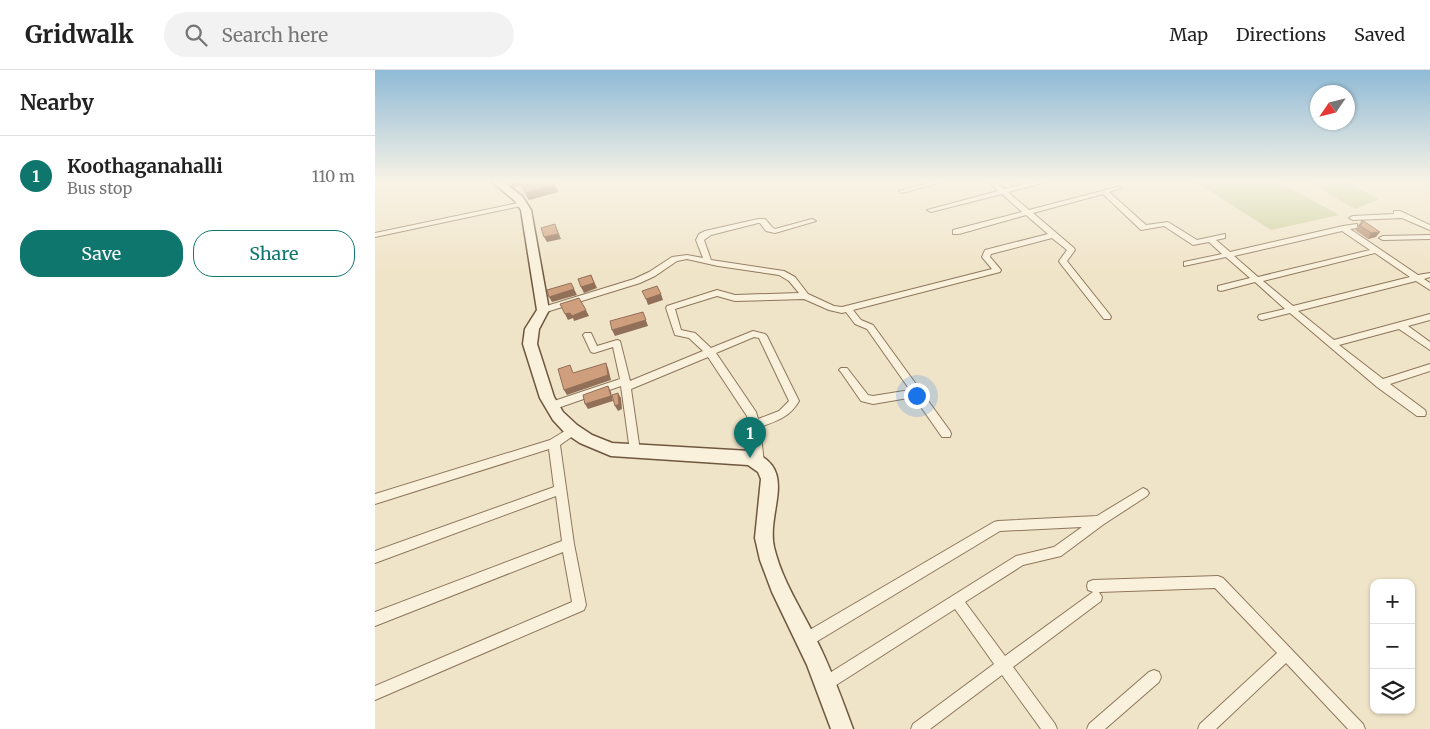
<!DOCTYPE html>
<meta charset="utf-8">
<style>
:root{--surface:#fff;--page:#f2f2f2;--text:#222;--muted:#767676;--line:#e0e0e0;--accent:#0f766e}
body{margin:0;font-family:Merriweather,serif;background:var(--page);color:var(--text)}
.controls{position:absolute;right:15px;bottom:15px;display:grid;overflow:hidden;border-radius:10px;box-shadow:0 1px 4px #0004}
.controls button{width:45px;height:45px;display:grid;place-items:center;padding:0;border:0;border-bottom:1px solid var(--line);background:var(--surface);color:var(--text);font:25px sans-serif}
.compass{position:absolute;left:935px;top:15px;width:45px;height:45px;border-radius:50%;background:var(--surface);box-shadow:0 1px 4px #0004;rotate:235deg}
.you{position:absolute;left:541px;top:325px;width:18px;height:18px;margin:-12px;border:4px solid #fff;border-radius:50%;background:#1a73e8;box-shadow:0 0 0 8px #1a73e833}
.badge{display:grid;place-items:center;width:32px;height:32px;border-radius:50%;background:var(--accent);color:#fff;font-size:16px;font-weight:700}
.pin{position:absolute;translate:-50% -41px;filter:drop-shadow(0 1px 2px #0008)}
.pin::after{content:'';position:absolute;top:26px;width:18px;height:15px;background:inherit;clip-path:polygon(0 0,100% 0,50% 100%)}
.list{margin:0;padding:0;list-style:none}
h2{display:flex;justify-content:space-between;align-items:center;height:65px;margin:0;padding:0 20px;font-size:21px}
h2 small{font-size:16px;font-weight:400;color:var(--muted)}
.list li{display:grid;grid-template-columns:32px 1fr auto;gap:15px;align-items:center;box-sizing:border-box;height:80px;padding:0 20px;border-top:1px solid var(--line)}
.list b{display:block;font-size:19px;white-space:nowrap}
.list p{margin:0;font-size:16px;white-space:nowrap;color:var(--muted)}
.list em{font-size:16px;font-style:normal;color:var(--muted)}
.actions{display:flex;gap:10px;padding:15px 20px}
.actions a{flex:1;padding:11px 0;border:1px solid var(--accent);border-radius:20px;text-align:center;font-size:18px;color:var(--accent)}
.actions .main{background:var(--accent);color:#fff}
.icon{flex:none;width:28px;height:28px;fill:none;stroke:currentColor;stroke-width:2;stroke-linecap:round;stroke-linejoin:round}
.map{position:relative;flex:none;width:1055px;height:659px;overflow:hidden}
header{display:flex;align-items:center;gap:30px;box-sizing:border-box;height:70px;padding:0 25px;background:var(--surface);border-bottom:1px solid var(--line)}
header strong{font-size:24px}
nav{display:flex;gap:28px;margin-inline-start:auto;font-size:18px}
.search{width:350px;height:45px;background:var(--page);display:flex;align-items:center;gap:12px;box-sizing:border-box;padding:0 18px;border-radius:28px;color:var(--muted);font-size:19px}
main{display:flex}
aside{flex:1;background:var(--surface)}
.map>svg:first-child{display:block}
.green{fill:#c9cf9b}
.lines{fill:none;stroke-linecap:round;stroke-linejoin:round}
.street-casing{stroke:#8d765c;stroke-width:2}
.secondary-casing{stroke:#6f573f;stroke-width:3}
.street{fill:#faf1dc;fill-rule:evenodd}
.secondary{fill:#faf1dc;fill-rule:evenodd}
.wall{fill:#b2896c}
.shaded-wall{fill:#916f58}
.building{fill:#cf9f7d;stroke:#916f58}
</style>
<header>
<strong>Gridwalk</strong>
<div class="search"><svg class="icon" aria-label="search" viewBox="0 0 24 24"><circle cx="10" cy="10" r="6"/><path d="M15 15l6 6"/></svg>Search here</div>
<nav><a>Map</a><a>Directions</a><a>Saved</a></nav>
</header>
<main>
<aside>
<h2>Nearby<small></small></h2>
<ul class="list">
<li><span class="badge">1</span><div><b>Koothaganahalli</b><p>Bus stop</p></div><em>110 m</em></li>
</ul>
<div class="actions"><a class="main">Save</a><a>Share</a></div>
</aside>
<div class="map">
<svg width="1055" height="659" viewBox="0 0 1055 659">
<rect width="100%" height="100%" fill="#f0e4c8"/>
<g class="green">
<path d="M819,111H902L964,145L896,160Z"/>
<path d="M932,111H970L1004,129L980,139Z"/>
</g>
<g class="lines">
<defs>
<g id="street">
<path d="M561,111H571L527,123L524,121Z"/>
<path d="M613,111H620L629,119L662,111H672L671,112L633,122L654,140L746,116V118L734,122L771,155L793,152L822,170L850,164V168L841,170L855,182L968,156L982,154V158L975,159L1043,205L1055,203V207L1049,209L1055,213V220L1041,211L923,241L959,270L1055,244V250L1033,256L1055,272V280L1024,259L964,275L1008,309L1055,294V301L1015,314L1050,340L1051,343L1050,346H1042L1002,317L915,243L887,250L884,249L883,247L884,245L910,239L880,212L846,221L843,220V216L875,208L851,187L809,196V192L847,184L834,172L818,175L789,156L766,160L728,124L658,143L699,178L700,180L692,191L735,245L736,247L735,249H729L685,193L684,191L692,180L677,168L616,184L615,187L626,200L625,202L478,240L486,250L498,255L575,361L576,364L575,367H567L539,327L498,334L486,331L466,302L464,300L466,298H472L493,325L498,326L535,320L492,259L480,254L471,242L467,243L454,240L429,229L360,231L342,226L300,239L306,260L320,263L336,278L378,261L390,264L392,266L424,331C415,347 402,351 385,357L389,393L388,396L384,398L380,396L379,393L377,364L372,346L333,287L256,319L265,381L264,384L260,385L256,384L255,381L246,316L177,340L173,339L172,336L173,333L245,309L238,277L219,283L216,282L208,265L210,263H216L222,276L242,270L245,271L255,311L328,281L314,268L300,265L291,238L292,236L342,220L360,225L424,223L414,211L404,205L343,196L312,189L302,191L280,206L265,213L168,243L165,242L164,240L165,238L259,209L274,202L297,187L312,185L328,188L321,170L324,164L330,161L383,149H390L397,157L400,159L437,149L441,151L400,163L391,161L385,153H383L336,165L329,170L336,190L409,201L420,207L433,224L459,236L467,237L617,199L607,187L610,180L673,164L651,145L584,164H578V160L647,142L627,124L556,142L552,140L623,121ZM967,161L995,180L883,207L859,186ZM1000,183L1035,207L918,236L888,211ZM379,267L384,268L414,331L404,341L383,349L381,342L341,283Z"/>
<path d="M148,132L152,134L150,135L0,167V163Z"/>
<path d="M1019,141H1025L1055,155V160L1027,148L978,150L974,148L978,146L1019,144Z"/>
<path d="M1055,165V169L1008,170L1004,168L1008,166Z"/>
<path d="M198,356L202,357L203,360L202,363L185,375L199,474L211,535L209,540L0,630V616L197,532L188,482L0,556V542L187,471L181,426L0,493V481L179,417L174,379L0,434V424L175,370Z"/>
<path d="M768,418L772,420L774,423L772,426L729,454L686,486L648,495L590,532L630,586L718,522L713,520L712,516L713,512L718,510L843,506L848,508L988,654L990,659H973L911,593L841,659H823L825,654L902,583L840,518L724,522L727,527L726,531L638,597L680,654L682,659H666L627,605L555,659H536L538,654L619,594L580,539L455,619L450,621L445,619L443,614L445,609L641,486L679,477L707,457L625,461L436,575L431,577L426,575L424,570L426,565L619,452L623,451L722,446Z"/>
<path d="M779,600L784,602L786,607L784,612L730,659H712L714,654L774,602Z"/>
</g>
<path id="secondary" d="M116,111H127L147,126L156,140L174,240L164,259L162,274L179,327L188,342L202,355L217,365L237,373L375,381C425,398 391,441 399,477C407,511 427,540 442,571C456,599 467,629 478,659H456L432,595L397,522L385,490L380,468L386,409L383,402L373,395L236,386L205,373L190,363L178,350L165,328L148,274L150,259L162,240L146,140L139,130Z"/>
</defs>
<use href="#street" class="street-casing"/>
<use href="#secondary" class="secondary-casing"/>
<use href="#street" class="street"/>
<use href="#secondary" class="secondary"/>
</g>
<g class="wall">
<path d="M130,111H179L183,122L154,130L150,123L148,115L138,117Z"/>
<path d="M987,150L1001,167L993,169L980,160Z"/>
</g>
<g class="shaded-wall">
<path d="M135,111H147L149,115L138,117Z"/>
<path d="M178,111L183,122L154,130L150,123Z"/>
<path d="M180,154L186,169L172,172L169,167Z"/>
<path d="M1005,162L1001,167L993,169L996,163Z"/>
<path d="M216,205L222,218L209,223L206,217Z"/>
<path d="M199,219L202,225L177,232L174,227Z"/>
<path d="M286,224L288,230L273,235L271,229Z"/>
<path d="M211,240L214,246L199,251L198,248L193,250L190,244L195,243Z"/>
<path d="M268,242L273,256L240,266L237,260Z"/>
<path d="M231,293L233,298L236,310L192,325L189,320Z"/>
<path d="M233,316L236,322L238,331L213,339L210,334Z"/>
<path d="M243,323L246,328L247,339L243,341L240,336Z"/>
</g>
<g class="building">
<path d="M146,111H178L180,115L150,123Z"/>
<path d="M987,150L1005,162L996,163L984,155L987,154Z"/>
<path d="M180,154L183,164L169,167L166,158Z"/>
<path d="M216,205L219,213L206,217L203,209Z"/>
<path d="M196,213L199,219L174,227L172,220Z"/>
<path d="M282,216L286,224L271,229L267,221Z"/>
<path d="M204,228L211,240L197,246L195,243L190,244L185,234Z"/>
<path d="M268,242L271,250L237,260L235,251Z"/>
<path d="M231,293L233,305L189,320L183,299L195,295L198,303Z"/>
<path d="M233,316L236,326L210,334L208,325Z"/>
<path d="M243,323L244,334L240,336L237,325Z"/>
</g>
<linearGradient id="sky" x2="0" y2="1"><stop stop-color="#8fbad6"/><stop offset="0.55" stop-color="#f8f3e6"/><stop offset="1" stop-color="#f8f3e6" stop-opacity="0"/></linearGradient>
<rect width="1055" height="203" fill="url(#sky)"/>
</svg>
<div class="controls">
<button>+</button>
<button>−</button>
<button><svg class="icon" aria-label="layers" viewBox="0 0 24 24"><path d="M12 4l9 5-9 5-9-5zM3 14l9 5 9-5"/></svg></button>
</div>
<svg class="compass" viewBox="-18 -18 36 36"><path d="M0-13l5 13h-10z" fill="#e53935"/><path d="M0 13l5-13h-10z" fill="#767676"/></svg>
<div class="you"></div>
<div class="pin badge" style="left:375px;top:388px">1</div>
</div>
</main>
